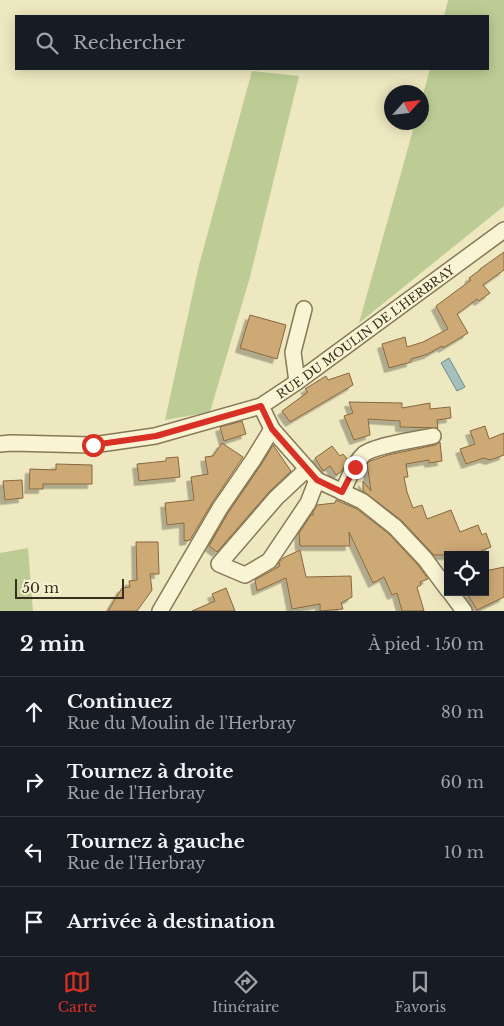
<!DOCTYPE html>
<html lang="fr">
<meta charset="utf-8">
<style>
:root{--surface:#171b24;--page:#242831;--text:#f1f3f6;--muted:#9ea1a6;--line:#363941;--accent:#d93025}
body{margin:0;font-family:"Libre Baskerville",serif;background:var(--page);color:var(--text)}
.controls{position:absolute;right:15px;bottom:15px;display:grid;overflow:hidden;border-radius:0px;box-shadow:0 2px 12px #0003}
.controls button{width:45px;height:45px;display:grid;place-items:center;padding:0;border:0;border-bottom:1px solid var(--line);background:var(--surface);color:var(--text);font:25px sans-serif}
.compass{position:absolute;left:384px;top:85px;width:45px;height:45px;border-radius:50%;background:var(--surface);box-shadow:0 2px 12px #0003;rotate:63deg}
.scale{position:absolute;left:15px;bottom:12px;width:109px;box-sizing:border-box;padding-left:5px;border:2px solid #372e1d;border-top:0;font-size:14px;line-height:18px;white-space:nowrap;color:#372e1d;-webkit-text-stroke:4px #f5f1d0;paint-order:stroke}
.stop{position:absolute;width:15px;height:15px;margin:-11px;border:4px solid #d93025;border-radius:50%;background:#fff}
.stop.end{background:#d93025;border-color:#fff;box-shadow:0 1px 5px #0008}
.list{margin:0;padding:0;list-style:none}
h2{display:flex;justify-content:space-between;align-items:center;height:65px;margin:0;padding:0 20px;font-size:21px}
h2 small{font-size:16px;font-weight:400;color:var(--muted)}
.list li{display:grid;grid-template-columns:32px 1fr auto;gap:15px;align-items:center;box-sizing:border-box;height:70px;padding:0 20px;border-top:1px solid var(--line)}
.list b{display:block;font-size:19px;white-space:nowrap}
.list p{margin:0;font-size:16px;white-space:nowrap;color:var(--muted)}
.list em{font-size:16px;font-style:normal;color:var(--muted)}
.icon{flex:none;width:28px;height:28px;fill:none;stroke:currentColor;stroke-width:2;stroke-linecap:round;stroke-linejoin:round}
.map{position:relative;flex:none;width:504px;height:611px;overflow:hidden}
.search{position:absolute;background:var(--surface);box-shadow:0 2px 12px #0003;left:15px;right:15px;top:15px;height:55px;display:flex;align-items:center;gap:12px;box-sizing:border-box;padding:0 18px;border-radius:0px;color:var(--muted);font-size:19px}
.sheet{height:345px;background:var(--surface)}
nav{display:flex;justify-content:space-around;align-items:center;box-sizing:border-box;height:70px;border-top:1px solid var(--line);background:var(--surface);font-size:14px;color:var(--muted)}
nav a{display:grid;justify-items:center;gap:2px}
nav .on{color:var(--accent)}
.map>svg:first-child{display:block}
.green{fill:#bccc94}
.water{fill:#a3c0bd;stroke:#6a8e8b}
.building{fill:#cda976;stroke:#87673e;filter:url(#shadow)}
.lines{fill:none;stroke-linecap:round;stroke-linejoin:round}
.minor-casing{stroke:#877958;stroke-width:18}
.minor{stroke:#f9f4d3;stroke-width:15}
.route{stroke:#d93025;stroke-width:6}
.labels{text-anchor:middle;dominant-baseline:central;stroke-width:4.5;stroke-linejoin:round;paint-order:stroke}
.street-label{font-size:12px;fill:#372e1d;stroke:#f5f1d0}
</style>
<div class="map">
<svg width="504" height="611" viewBox="0 0 504 611">
<defs>
<filter id="shadow"><feDropShadow dx="-4.5" dy="4.5" stdDeviation="0" flood-color="#0004"/></filter>
</defs>
<rect width="100%" height="100%" fill="#eee8c0"/>
<g class="green">
<path d="M448,0H504V206L359,323L415,123L422,122V98L430,69H488V16H444Z"/>
<path d="M252,71L299,76L250,277L210,412L165,420L199,265Z"/>
<path d="M28,548L33,611H0V553Z"/>
</g>
<path class="water" d="M449,358L465,387L457,391L441,363Z"/>
<g class="building">
<path d="M504,252V270L483,285L490,293L479,301L477,299L457,314L468,333L443,348L442,346L428,354L411,359V362L389,368L382,344L405,337L407,347L423,342L448,329L436,306L471,280L469,278L480,270V269Z"/>
<path d="M250,315L286,325L277,359L240,348Z"/>
<path d="M349,373L353,385L290,422L282,411L308,392L305,389L326,376L328,380Z"/>
<path d="M349,402L402,403V408L430,403V409L450,407L451,418L437,420L438,428L400,427V421L368,419L370,435L354,440L344,416L353,413Z"/>
<path d="M242,421L246,434L224,441L220,427Z"/>
<path d="M485,426L489,439L504,433V455L490,460L484,458L466,464L460,449L475,444L470,431Z"/>
<path d="M440,442L442,461L429,463V460L406,464L408,477H404L407,492L413,508L422,505L427,519L451,510L460,532L478,525L482,535L486,533L491,547L472,555H434L401,520L363,491V481L371,491L367,464L370,461L388,455L435,445Z"/>
<path d="M222,443L243,457L212,503L190,540L184,541V523L167,525L165,503L194,500L191,477L208,474L205,457L213,456Z"/>
<path d="M273,445L291,471L269,492L217,552L209,546L228,513L261,465Z"/>
<path d="M332,446L340,456L343,454L348,460L341,472L336,475L330,466L323,471L315,458Z"/>
<path d="M178,457L180,477L139,481L137,464L166,461V458Z"/>
<path d="M56,464L92,465V484H43V489H29L30,469L56,470Z"/>
<path d="M22,480L23,498L5,500L3,481Z"/>
<path d="M336,500L357,509L389,534L418,565L428,579L420,582L421,585L417,587L424,611H402L397,593L392,595L384,577L373,583L349,532L350,546H300L299,533L311,515H313V512L317,505L335,503Z"/>
<path d="M136,542H158L159,574H150L152,590L137,611H108L122,588L130,587L129,581L137,580Z"/>
<path d="M300,550L306,577L351,576L352,597L341,603L343,609L320,611V604L292,609L286,578L257,591L255,580L280,566L279,563L283,558Z"/>
<path d="M504,567V597L477,610L466,592H485V571Z"/>
<path d="M226,588L235,611H192L215,601L212,594Z"/>
</g>
<g class="lines">
<defs>
<g id="minor">
<path d="M297,382L293,352L304,309"/>
<path d="M261,406L272,429L317,480L362,501L395,527L425,559L448,590"/>
<path id="s1" d="M0,444L11,443L93,445L155,436L261,406L297,382L504,230"/>
<path d="M307,469L276,498L219,564L245,575L269,561L308,503L317,480"/>
<path d="M342,492C348,481 354,463 364,454C373,446 418,439 433,436"/>
<path d="M450,592L464,611"/>
<path d="M160,611L220,508L253,460L272,429"/>
</g>
</defs>
<use href="#minor" class="minor-casing"/>
<use href="#minor" class="minor"/>
</g>
<g class="lines">
<path class="route" d="M93,445L156,436L261,406L272,429L317,480L342,492L355,467"/>
</g>
<g class="labels">
<g class="street-label">
<text stroke="none"><textPath href="#s1" startOffset="394">RUE DU MOULIN DE L'HERBRAY</textPath></text>
</g>
</g>
</svg>
<div class="controls">
<button><svg class="icon" aria-label="locate" viewBox="0 0 24 24"><circle cx="12" cy="12" r="6"/><path d="M12 2v4M12 18v4M2 12h4M18 12h4"/></svg></button>
</div>
<svg class="compass" viewBox="-18 -18 36 36"><path d="M0-13l5 13h-10z" fill="#e53935"/><path d="M0 13l5-13h-10z" fill="#9ea1a6"/></svg>
<div class="scale">50 m</div>
<div class="stop" style="left:93px;top:445px"></div>
<div class="stop end" style="left:355px;top:467px"></div>
<div class="search"><svg class="icon" aria-label="search" viewBox="0 0 24 24"><circle cx="10" cy="10" r="6"/><path d="M15 15l6 6"/></svg>Rechercher</div>
</div>
<section class="sheet">
<h2>2 min<small>À pied · 150 m</small></h2>
<ul class="list">
<li><svg class="icon" aria-label="ahead" viewBox="0 0 24 24"><path d="M12 20V5M6 11l6-6 6 6"/></svg><div><b>Continuez</b><p>Rue du Moulin de l'Herbray</p></div><em>80 m</em></li>
<li><svg class="icon" aria-label="right" viewBox="0 0 24 24"><path d="M7 20v-9h11M14 6l5 5-5 5"/></svg><div><b>Tournez à droite</b><p>Rue de l'Herbray</p></div><em>60 m</em></li>
<li><svg class="icon" aria-label="left" viewBox="0 0 24 24"><path d="M17 20v-9H6M10 6l-5 5 5 5"/></svg><div><b>Tournez à gauche</b><p>Rue de l'Herbray</p></div><em>10 m</em></li>
<li><svg class="icon" aria-label="arrive" viewBox="0 0 24 24"><path d="M6 21V4h12l-3 4 3 4H6"/></svg><div><b>Arrivée à destination</b></div></li>
</ul>
</section>
<nav>
<a class="on"><svg class="icon" aria-label="map" viewBox="0 0 24 24"><path d="M3 6l6-2 6 2 6-2v14l-6 2-6-2-6 2zM9 4v14M15 6v14"/></svg>Carte</a>
<a><svg class="icon" aria-label="directions" viewBox="0 0 24 24"><path d="M12 3l9 9-9 9-9-9zM9 14v-3h6M13 9l2 2-2 2"/></svg>Itinéraire</a>
<a><svg class="icon" aria-label="saved" viewBox="0 0 24 24"><path d="M7 4h10v16l-5-4-5 4z"/></svg>Favoris</a>
</nav>
